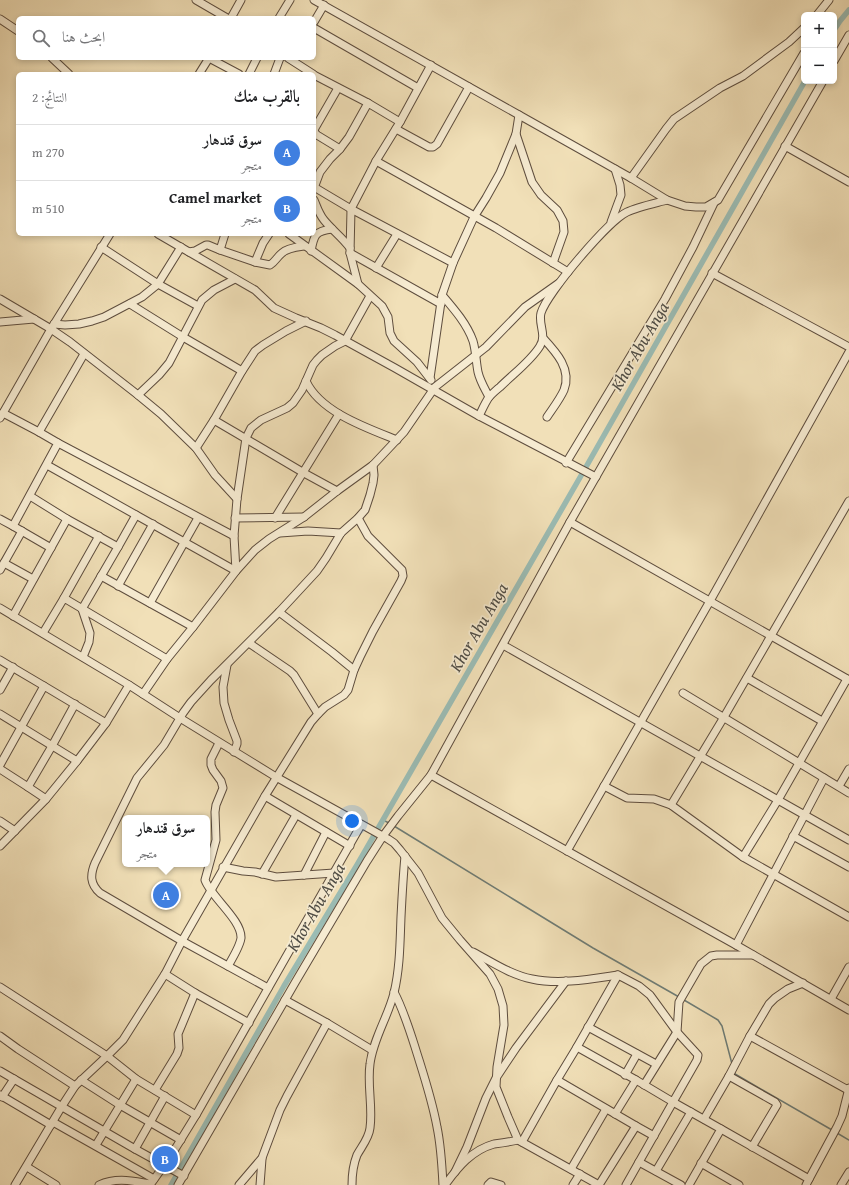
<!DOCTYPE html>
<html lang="ar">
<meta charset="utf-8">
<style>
:root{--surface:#fff;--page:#f6f6f6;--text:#202124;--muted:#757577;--line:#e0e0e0;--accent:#b45309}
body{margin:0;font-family:"Gentium Book Plus",Amiri,serif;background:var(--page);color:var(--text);direction:rtl}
.controls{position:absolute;right:12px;top:12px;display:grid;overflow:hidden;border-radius:6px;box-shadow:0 2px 6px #0003}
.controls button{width:36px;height:36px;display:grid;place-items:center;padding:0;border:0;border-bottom:1px solid var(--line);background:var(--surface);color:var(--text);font:20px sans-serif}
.you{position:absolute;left:352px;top:821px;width:14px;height:14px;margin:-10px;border:3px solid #fff;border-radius:50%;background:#1a73e8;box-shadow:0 0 0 6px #1a73e833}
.badge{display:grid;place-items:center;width:26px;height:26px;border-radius:50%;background:var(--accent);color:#fff;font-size:13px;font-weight:700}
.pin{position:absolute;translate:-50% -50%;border:2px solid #fff;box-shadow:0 1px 4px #0006}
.popup{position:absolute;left:122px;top:815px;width:88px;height:52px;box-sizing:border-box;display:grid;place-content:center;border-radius:6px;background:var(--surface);filter:drop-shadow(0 1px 3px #0005);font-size:13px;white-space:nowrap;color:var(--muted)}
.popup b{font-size:15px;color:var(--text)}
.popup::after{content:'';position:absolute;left:50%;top:100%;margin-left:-8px;border:8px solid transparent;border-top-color:var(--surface)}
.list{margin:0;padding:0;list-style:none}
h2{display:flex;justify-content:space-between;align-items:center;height:52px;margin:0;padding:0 16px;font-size:17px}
h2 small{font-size:13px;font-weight:400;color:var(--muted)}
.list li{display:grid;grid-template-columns:26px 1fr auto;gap:12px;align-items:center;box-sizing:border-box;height:56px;padding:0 16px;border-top:1px solid var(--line)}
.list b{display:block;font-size:15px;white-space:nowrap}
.list p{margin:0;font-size:13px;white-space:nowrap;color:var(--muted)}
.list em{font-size:13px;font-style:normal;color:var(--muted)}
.icon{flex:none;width:22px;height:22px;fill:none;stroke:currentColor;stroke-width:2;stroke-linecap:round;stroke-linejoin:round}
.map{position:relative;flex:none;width:849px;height:1185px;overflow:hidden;direction:ltr}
.search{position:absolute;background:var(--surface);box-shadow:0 2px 6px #0003;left:16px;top:16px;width:300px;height:44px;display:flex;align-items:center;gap:10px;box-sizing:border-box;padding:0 14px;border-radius:6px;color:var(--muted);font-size:15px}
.panel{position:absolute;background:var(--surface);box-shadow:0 2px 6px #0003;left:16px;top:72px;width:300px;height:164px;border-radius:6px;direction:rtl}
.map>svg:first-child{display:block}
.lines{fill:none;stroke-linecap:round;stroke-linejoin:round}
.stream{stroke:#6f7c75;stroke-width:1.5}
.canal{stroke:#9bbcb4;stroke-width:5.5}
.minor-casing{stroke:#5e4d3e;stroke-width:9}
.minor{stroke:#f6ebd1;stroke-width:7}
.labels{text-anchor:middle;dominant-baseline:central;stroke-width:3.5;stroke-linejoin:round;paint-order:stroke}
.water-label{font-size:17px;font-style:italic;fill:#4e4c45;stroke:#f6ebd1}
</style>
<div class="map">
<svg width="849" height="1185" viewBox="0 0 849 1185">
<rect width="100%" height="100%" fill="#f1e0b8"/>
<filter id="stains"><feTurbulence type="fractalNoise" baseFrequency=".005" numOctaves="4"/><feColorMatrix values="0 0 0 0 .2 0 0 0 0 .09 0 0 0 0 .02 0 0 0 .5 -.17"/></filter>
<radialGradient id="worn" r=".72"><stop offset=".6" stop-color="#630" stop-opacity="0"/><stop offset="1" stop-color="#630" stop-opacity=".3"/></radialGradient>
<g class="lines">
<g class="stream">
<path d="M383,820L389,823"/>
<path d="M394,826L513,899L593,948L679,997"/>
<path d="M684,1000L718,1020L722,1026L732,1064"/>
<path d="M734,1071L735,1074L832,1130"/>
<path d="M837,1133L849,1140"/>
</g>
<g class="canal">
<path d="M834,30L840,21L849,10"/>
<path d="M171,1185L284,986L357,865L586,467L805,81"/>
</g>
<defs>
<g id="minor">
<path d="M196,0L227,18"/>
<path d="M314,0L519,115"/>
<path d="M817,15L829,0"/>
<path d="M231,18L241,0"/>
<path d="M279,18L290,0"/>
<path d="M0,19L18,31"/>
<path d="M314,22L324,5"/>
<path d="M314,28L418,88"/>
<path d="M52,58L69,74"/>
<path d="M209,58L239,74"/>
<path d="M288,58L313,74"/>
<path d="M834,61L849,35"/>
<path d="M199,74L209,58"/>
<path d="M249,74L257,58"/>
<path d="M274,74L280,58"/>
<path d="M314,75L368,103"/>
<path d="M338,88L315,128L314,132L317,135L340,149"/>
<path d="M396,129L429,147H433L437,144L469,87"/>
<path d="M516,134L532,182L541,195L557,210L563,221L564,232L553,263"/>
<path d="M785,146L849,182"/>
<path d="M376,161L496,228L568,272"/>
<path d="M631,178L666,129L674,119L720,88L743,76L789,42L804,28"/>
<path d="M314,187L351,209L376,161L400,122L431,65"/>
<path d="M314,188L320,172L330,159L340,149L349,137L368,103L400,122"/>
<path d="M314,200C317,207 319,214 324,220C332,230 342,237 350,248"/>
<path d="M611,222L621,195L620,185L615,169"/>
<path d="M158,234L189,252L195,251L206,245H208L220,250L225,234"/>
<path d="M289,234L358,284"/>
<path d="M101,247L158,284L198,306"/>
<path d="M220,250L255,262L270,265C275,262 277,257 282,253C287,248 297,247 304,246"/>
<path d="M311,251C314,235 315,231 332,229"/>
<path d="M189,252L255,290L274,308L296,318L321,328L335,335L395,368L479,416L596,477"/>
<path d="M350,253L441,304"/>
<path d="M255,262L263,243L269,234"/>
<path d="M376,268L397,234"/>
<path d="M712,273L849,347"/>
<path d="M442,295C454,309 467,324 473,341C476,351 476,362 478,372C480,381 485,389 489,397"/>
<path d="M0,299L51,329L70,342L138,395L161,414L196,448L215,475L237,499"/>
<path d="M130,304L183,337L242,371"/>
<path d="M306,321L286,331L263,345L255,351L242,371L214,420L304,473L337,491"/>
<path d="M0,322L34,319"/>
<path d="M54,324L65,325L79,324L92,321L104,317L142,297L158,284L181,247"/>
<path d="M543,338C556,352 572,369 564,390C560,399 553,408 547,417"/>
<path d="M430,378L442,295L453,263L474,217L486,198L500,173L516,134L519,115L631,178L667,200L685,206L696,207H706L718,200L804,53"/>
<path d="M431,380L417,362L394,341L390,333L388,317L382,306L358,284L350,253L351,209L453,263"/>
<path d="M306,381C320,412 367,428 397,440"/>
<path d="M138,395L159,375L169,363L202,300L214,290L235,279"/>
<path d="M3,413L51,329L110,234"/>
<path d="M479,416C482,410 485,403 489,397C492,394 496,390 500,387C513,374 531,361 540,346C547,335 538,324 541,313C547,293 608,221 627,212C637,207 656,203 667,200"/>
<path d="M0,418L3,413L39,432"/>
<path d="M58,443L234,536"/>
<path d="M196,448L214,420"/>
<path d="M566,463L665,299L693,247L714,203"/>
<path d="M47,465L136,515"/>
<path d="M30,496L67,519L118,547L82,609"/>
<path d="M235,518L304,517"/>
<path d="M275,518L339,414"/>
<path d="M0,519L13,526"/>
<path d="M570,522L849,680"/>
<path d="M280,533L308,531L341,533"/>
<path d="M118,547L136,515L236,571L255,550L269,539L304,517L337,491L373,465L404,432L435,387L486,347L525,307L559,283"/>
<path d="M51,548L13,526L58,443L39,432L84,354"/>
<path d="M4,563L33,579"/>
<path d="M0,570L22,531"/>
<path d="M101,576L193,627"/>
<path d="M118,586L153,524"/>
<path d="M64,598L99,536"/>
<path d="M150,603L198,518"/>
<path d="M0,608L129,685L180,718L276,777L388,839L394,843L400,850L418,873L442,918L460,940L490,974L498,989L503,1006L504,1025L497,1067L496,1087L508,1117L518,1140L599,1185"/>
<path d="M82,609L90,633L89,642L83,657"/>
<path d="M279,612L332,652L354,670"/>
<path d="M13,616L67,519"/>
<path d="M43,633L64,598L167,659"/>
<path d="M249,643L290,671L294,675L318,714"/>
<path d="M503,645L849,840"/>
<path d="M0,660L44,686"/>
<path d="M227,665L223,687L224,703L229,720L237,741V744L234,752"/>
<path d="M747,678L822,721"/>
<path d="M0,690L13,667"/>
<path d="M683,693L849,793"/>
<path d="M143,694L167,659L193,627L236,571L234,536L237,499L246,438L251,428L261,420L287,408L293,403L302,390L313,365L317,360L322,355L335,346L345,341L370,296"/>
<path d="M0,714L77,761"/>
<path d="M219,743L211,759V765L213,770L221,781L223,788L216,805L215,812L216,840L205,880C211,897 242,920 241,938C240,946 232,959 228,966"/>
<path d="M0,765L44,686L106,723L129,685"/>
<path d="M0,769L28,787L52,746L75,704"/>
<path d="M431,775L736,945L849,1010"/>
<path d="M604,786L627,798L654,799L671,805L743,857L849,917"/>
<path d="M839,786L849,769"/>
<path d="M28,787L46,799"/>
<path d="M265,796L350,846"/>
<path d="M671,805L724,717L849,501"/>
<path d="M0,821L15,831"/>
<path d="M793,836L849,867"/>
<path d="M0,846L46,799L77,761L106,723"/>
<path d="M567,851L710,601L849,352"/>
<path d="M743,857L778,800L847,679"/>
<path d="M223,867L243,871L255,872L276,877L334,873"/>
<path d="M262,874L296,815"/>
<path d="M304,875L326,832"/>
<path d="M736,945L824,778"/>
<path d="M473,952C492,962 511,975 532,979C559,985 591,979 618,975"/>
<path d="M165,974L195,993L249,1023"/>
<path d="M0,987L107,1056L136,1079L196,1115"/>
<path d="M268,988L182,941L265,796L311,722L318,714L325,707L344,695L348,690L354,670L360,657L373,631L401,581L403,576L402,570L368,536L358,518"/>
<path d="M394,992C403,1009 409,1028 415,1047C423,1073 432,1099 437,1127C441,1146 442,1165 443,1185"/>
<path d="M831,999L849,967"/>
<path d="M285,1000L327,1023"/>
<path d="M588,1027L656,1064"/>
<path d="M0,1036L18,1049L75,1086L62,1106L15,1185"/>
<path d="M750,1036L848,1090"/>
<path d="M577,1047L618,975L639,986L650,995L677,1032L698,1055L697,1060L673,1102L636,1080L615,1114"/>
<path d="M0,1071L135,1149L165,1096"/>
<path d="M625,1075L637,1054"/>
<path d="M729,1076L775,1102L777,1105L752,1147"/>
<path d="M81,1080L120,1105L181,1140"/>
<path d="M557,1080L577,1047L636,1080"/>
<path d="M644,1085L677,1032L679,1002L701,964L711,956L717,955H753"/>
<path d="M75,1086L107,1056L123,1040L165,974L182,941L100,893C90,884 90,875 95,863L137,778L164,745L183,713L191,702L211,680L279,612L317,571L326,558L341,533L358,518L365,510L370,495L373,483L374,475L373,465"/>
<path d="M155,1090L177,1054L179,1048L178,1034L195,993"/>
<path d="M0,1095L51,1125"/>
<path d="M2,1097L14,1079"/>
<path d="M704,1119L729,1076L750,1036L769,1004L775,998L788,989L803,983"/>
<path d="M53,1122L154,1179"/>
<path d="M721,1129L809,1179L806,1185"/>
<path d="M522,1142L557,1080L636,1126"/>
<path d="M96,1145L136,1079"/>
<path d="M135,1149L184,1176"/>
<path d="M639,1162L681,1185"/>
<path d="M701,1163L739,1185"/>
<path d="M27,1167L56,1185"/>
<path d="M571,1169L606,1109"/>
<path d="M656,1171L691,1112"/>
<path d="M455,1172L467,1147L486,1098L496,1078L516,1048L566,981"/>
<path d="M809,1179L837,1127L842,1116L849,1088"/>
<path d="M99,1185C117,1177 132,1181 150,1184"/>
<path d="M150,1185L172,1154L196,1115L361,825"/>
<path d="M178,1185L296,981L367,861L383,836L398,816L431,775L570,522L823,81"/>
<path d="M239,1185L262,1158L280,1110L287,1096L327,1023L372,1050"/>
<path d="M260,1185L262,1159"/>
<path d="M352,1185C352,1175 353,1165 357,1155C362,1146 369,1138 370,1128C373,1107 367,1085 370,1064C373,1039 388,1017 394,993C400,968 400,942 401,917C402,897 403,877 405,856"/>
<path d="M445,1185C458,1167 472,1150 494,1144C502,1143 510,1142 518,1140"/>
<path d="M488,1185L491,1182L501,1185"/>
<path d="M573,1185L580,1174"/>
<path d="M599,1185L636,1126L654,1136"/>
<path d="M626,1185L673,1102L721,1129L689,1185"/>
<path d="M841,1185L849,1172"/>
</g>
</defs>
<use href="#minor" class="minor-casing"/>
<use href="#minor" class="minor"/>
</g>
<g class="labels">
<g class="water-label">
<text transform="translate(639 346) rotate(-60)">Khor Abu Anga</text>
<text transform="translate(478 627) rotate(-60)">Khor Abu Anga</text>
<text transform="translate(315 907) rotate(-60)">Khor Abu Anga</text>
</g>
</g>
<rect width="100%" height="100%" filter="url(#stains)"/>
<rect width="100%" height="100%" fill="url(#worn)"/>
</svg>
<div class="controls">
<button>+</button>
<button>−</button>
</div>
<div class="you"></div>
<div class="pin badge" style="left:166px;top:895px;background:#3f7fe0">A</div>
<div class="popup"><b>سوق قندهار</b>متجر</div>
<div class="pin badge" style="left:165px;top:1159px;background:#3f7fe0">B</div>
<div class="search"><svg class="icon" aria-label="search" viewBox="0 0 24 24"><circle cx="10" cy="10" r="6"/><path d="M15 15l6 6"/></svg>ابحث هنا</div>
<section class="panel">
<h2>بالقرب منك<small>النتائج: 2</small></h2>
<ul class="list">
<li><span class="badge" style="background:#3f7fe0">A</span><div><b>سوق قندهار</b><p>متجر</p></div><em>270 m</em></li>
<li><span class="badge" style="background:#3f7fe0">B</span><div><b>Camel market</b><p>متجر</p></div><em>510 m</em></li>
</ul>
</section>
</div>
